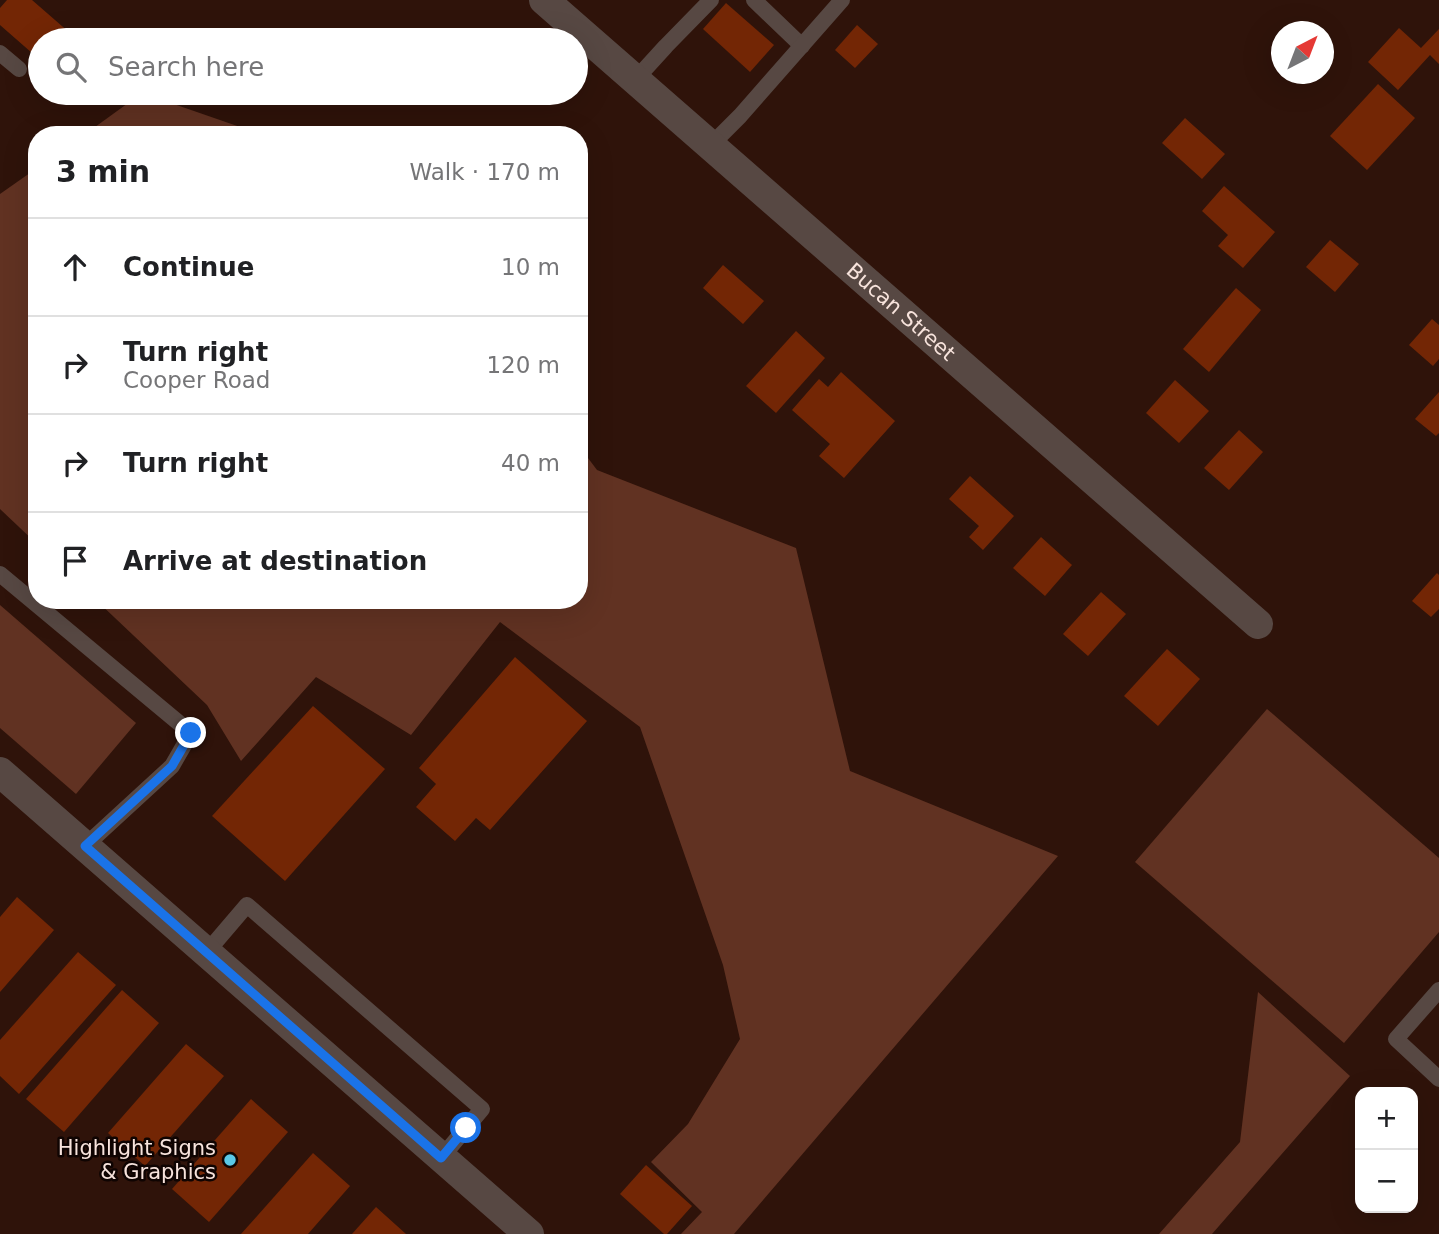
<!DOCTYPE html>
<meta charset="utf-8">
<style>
:root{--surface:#fff;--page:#f2f2f2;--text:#202124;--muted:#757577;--line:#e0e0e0}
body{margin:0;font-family:"DejaVu Sans",sans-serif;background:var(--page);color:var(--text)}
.controls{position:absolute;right:21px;bottom:21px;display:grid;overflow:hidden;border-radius:14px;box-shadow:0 7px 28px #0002}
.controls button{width:63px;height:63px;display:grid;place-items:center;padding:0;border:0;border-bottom:2px solid var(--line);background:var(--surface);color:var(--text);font:35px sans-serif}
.compass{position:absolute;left:1271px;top:21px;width:63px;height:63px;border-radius:50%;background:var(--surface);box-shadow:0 7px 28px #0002;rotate:42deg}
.stop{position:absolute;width:21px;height:21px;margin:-16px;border:5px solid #1a73e8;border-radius:50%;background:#fff}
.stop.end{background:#1a73e8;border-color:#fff;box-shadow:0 2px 7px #0008}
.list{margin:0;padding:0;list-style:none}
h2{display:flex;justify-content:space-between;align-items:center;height:91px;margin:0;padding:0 28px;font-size:30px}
h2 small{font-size:23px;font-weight:400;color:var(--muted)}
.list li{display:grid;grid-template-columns:46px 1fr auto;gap:21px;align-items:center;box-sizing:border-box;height:98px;padding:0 28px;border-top:2px solid var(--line)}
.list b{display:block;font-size:26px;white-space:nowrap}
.list p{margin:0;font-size:23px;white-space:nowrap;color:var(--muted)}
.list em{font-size:23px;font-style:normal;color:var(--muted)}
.icon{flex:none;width:38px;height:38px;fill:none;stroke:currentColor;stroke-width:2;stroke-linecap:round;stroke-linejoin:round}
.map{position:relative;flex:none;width:1439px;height:1234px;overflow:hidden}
.search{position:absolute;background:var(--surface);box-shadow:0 7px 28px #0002;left:28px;top:28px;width:560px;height:77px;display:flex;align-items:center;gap:18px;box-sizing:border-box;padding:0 24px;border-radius:38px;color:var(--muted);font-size:26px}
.panel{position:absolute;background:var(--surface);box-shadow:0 7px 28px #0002;left:28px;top:126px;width:560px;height:483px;border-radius:28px}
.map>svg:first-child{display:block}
.green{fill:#613222}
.building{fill:#732605}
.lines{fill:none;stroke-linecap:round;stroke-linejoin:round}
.lane{stroke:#574843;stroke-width:16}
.street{stroke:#574843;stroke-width:30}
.route{stroke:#1a73e8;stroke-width:9}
.poi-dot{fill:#5bc8e7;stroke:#0f0402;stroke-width:2.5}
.labels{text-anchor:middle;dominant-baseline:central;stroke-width:5;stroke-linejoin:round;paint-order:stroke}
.street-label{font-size:21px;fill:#f7e3dc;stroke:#0f0402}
.poi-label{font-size:21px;fill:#f7e3dc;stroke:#0f0402;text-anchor:end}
</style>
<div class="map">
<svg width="1439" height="1234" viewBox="0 0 1439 1234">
<rect width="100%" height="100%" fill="#2f130a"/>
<g class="green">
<path d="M142,93L263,135H84Z"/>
<path d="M37,168V544L0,509V194Z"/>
<path d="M579,446L597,470L796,548L850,771L1058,856L734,1234H681L702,1212L651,1162L688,1124L740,1039L723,965L640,727L500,622L411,735L316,677L241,761L207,705L96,600H579Z"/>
<path d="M0,605L136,723L76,794L0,728Z"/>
<path d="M1267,709L1439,858V932L1344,1043L1135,862Z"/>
<path d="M1258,992L1350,1076L1212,1234H1159L1240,1142Z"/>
</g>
<g class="building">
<path d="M7,0H32L78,40H40V60L0,25V8Z"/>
<path d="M726,3L774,45L750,72L703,29Z"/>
<path d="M857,25L878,44L855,68L835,50Z"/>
<path d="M1399,28L1421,48L1439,29V64L1430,55L1398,90L1368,62Z"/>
<path d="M1378,84L1415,118L1367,170L1330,136Z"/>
<path d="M1185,118L1225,154L1202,179L1162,143Z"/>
<path d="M1224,186L1275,232L1243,268L1218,246L1228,235L1202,211Z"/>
<path d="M1330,240L1359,264L1335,292L1306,267Z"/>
<path d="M723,265L764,301L743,324L703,288Z"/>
<path d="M1236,288L1261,310L1209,372L1183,349Z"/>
<path d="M1432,319L1439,325V359L1433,366L1409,345Z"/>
<path d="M796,331L825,358L776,413L746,386Z"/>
<path d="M841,372L895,421L844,478L819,456L830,444L792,410L819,379L828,387Z"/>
<path d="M1175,380L1209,411L1179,443L1146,413Z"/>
<path d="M1439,392V433L1436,436L1415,419Z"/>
<path d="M1239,430L1263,452L1229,490L1204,468Z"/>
<path d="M970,476L1014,516L983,550L969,537L979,526L949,499Z"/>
<path d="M1041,537L1072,565L1045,596L1013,568Z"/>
<path d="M1437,573L1439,575V609L1431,617L1412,601Z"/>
<path d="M1101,592L1126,614L1088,656L1063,634Z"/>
<path d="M1167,649L1200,679L1158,726L1124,696Z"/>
<path d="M515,657L587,721L490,830L476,818L455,841L416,807L436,784L419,768Z"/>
<path d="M313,706L385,769L285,881L212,816Z"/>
<path d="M17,897L54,930L0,992V917Z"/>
<path d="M78,952L116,985L19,1094L0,1076V1040Z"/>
<path d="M122,990L159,1023L64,1132L26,1099Z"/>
<path d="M186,1044L224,1076L145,1166L108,1133Z"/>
<path d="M251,1099L288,1132L209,1222L172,1189Z"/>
<path d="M313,1153L350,1186L308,1234H241Z"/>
<path d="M646,1165L692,1206L667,1234H664L620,1194Z"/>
<path d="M376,1207L406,1234H352Z"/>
</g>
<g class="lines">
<g class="lane">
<path d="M754,0L802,46"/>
<path d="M0,53L19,69"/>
<path d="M635,80L666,46L711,0"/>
<path d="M711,145L740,116L842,0"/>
<path d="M0,574L191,733L172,766L85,846"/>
<path d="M206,953L247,905L482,1109L441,1158"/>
<path d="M1439,990L1396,1039L1439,1079"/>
</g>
<g class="street">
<path id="s1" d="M544,0L1258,624"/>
<path d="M0,772L529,1234"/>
</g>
</g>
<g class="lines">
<path class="route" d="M191,733L172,766L85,846L441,1158L466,1128"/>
</g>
<circle class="poi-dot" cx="230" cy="1160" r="7"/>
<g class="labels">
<g class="street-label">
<text stroke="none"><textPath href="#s1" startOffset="474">Bucan Street</textPath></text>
</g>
<g class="poi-label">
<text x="216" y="1148">Highlight Signs<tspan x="216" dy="24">&amp; Graphics</tspan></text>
</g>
</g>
</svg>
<div class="controls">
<button>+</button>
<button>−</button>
</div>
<svg class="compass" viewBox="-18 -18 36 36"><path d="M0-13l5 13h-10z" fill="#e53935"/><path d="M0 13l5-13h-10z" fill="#757577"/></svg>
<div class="stop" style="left:466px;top:1128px"></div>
<div class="stop end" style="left:191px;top:733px"></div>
<div class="search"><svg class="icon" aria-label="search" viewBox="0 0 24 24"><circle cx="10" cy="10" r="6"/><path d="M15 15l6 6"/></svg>Search here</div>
<section class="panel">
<h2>3 min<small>Walk · 170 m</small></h2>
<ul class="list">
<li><svg class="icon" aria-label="ahead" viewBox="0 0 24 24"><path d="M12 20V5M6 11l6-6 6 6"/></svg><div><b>Continue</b></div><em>10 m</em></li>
<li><svg class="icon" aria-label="right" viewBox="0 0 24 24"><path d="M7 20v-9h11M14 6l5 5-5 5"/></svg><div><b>Turn right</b><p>Cooper Road</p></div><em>120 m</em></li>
<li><svg class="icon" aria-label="right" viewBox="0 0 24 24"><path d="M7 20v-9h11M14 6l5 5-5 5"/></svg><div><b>Turn right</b></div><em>40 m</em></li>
<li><svg class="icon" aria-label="arrive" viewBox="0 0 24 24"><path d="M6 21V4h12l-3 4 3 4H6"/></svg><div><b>Arrive at destination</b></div></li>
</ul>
</section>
</div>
